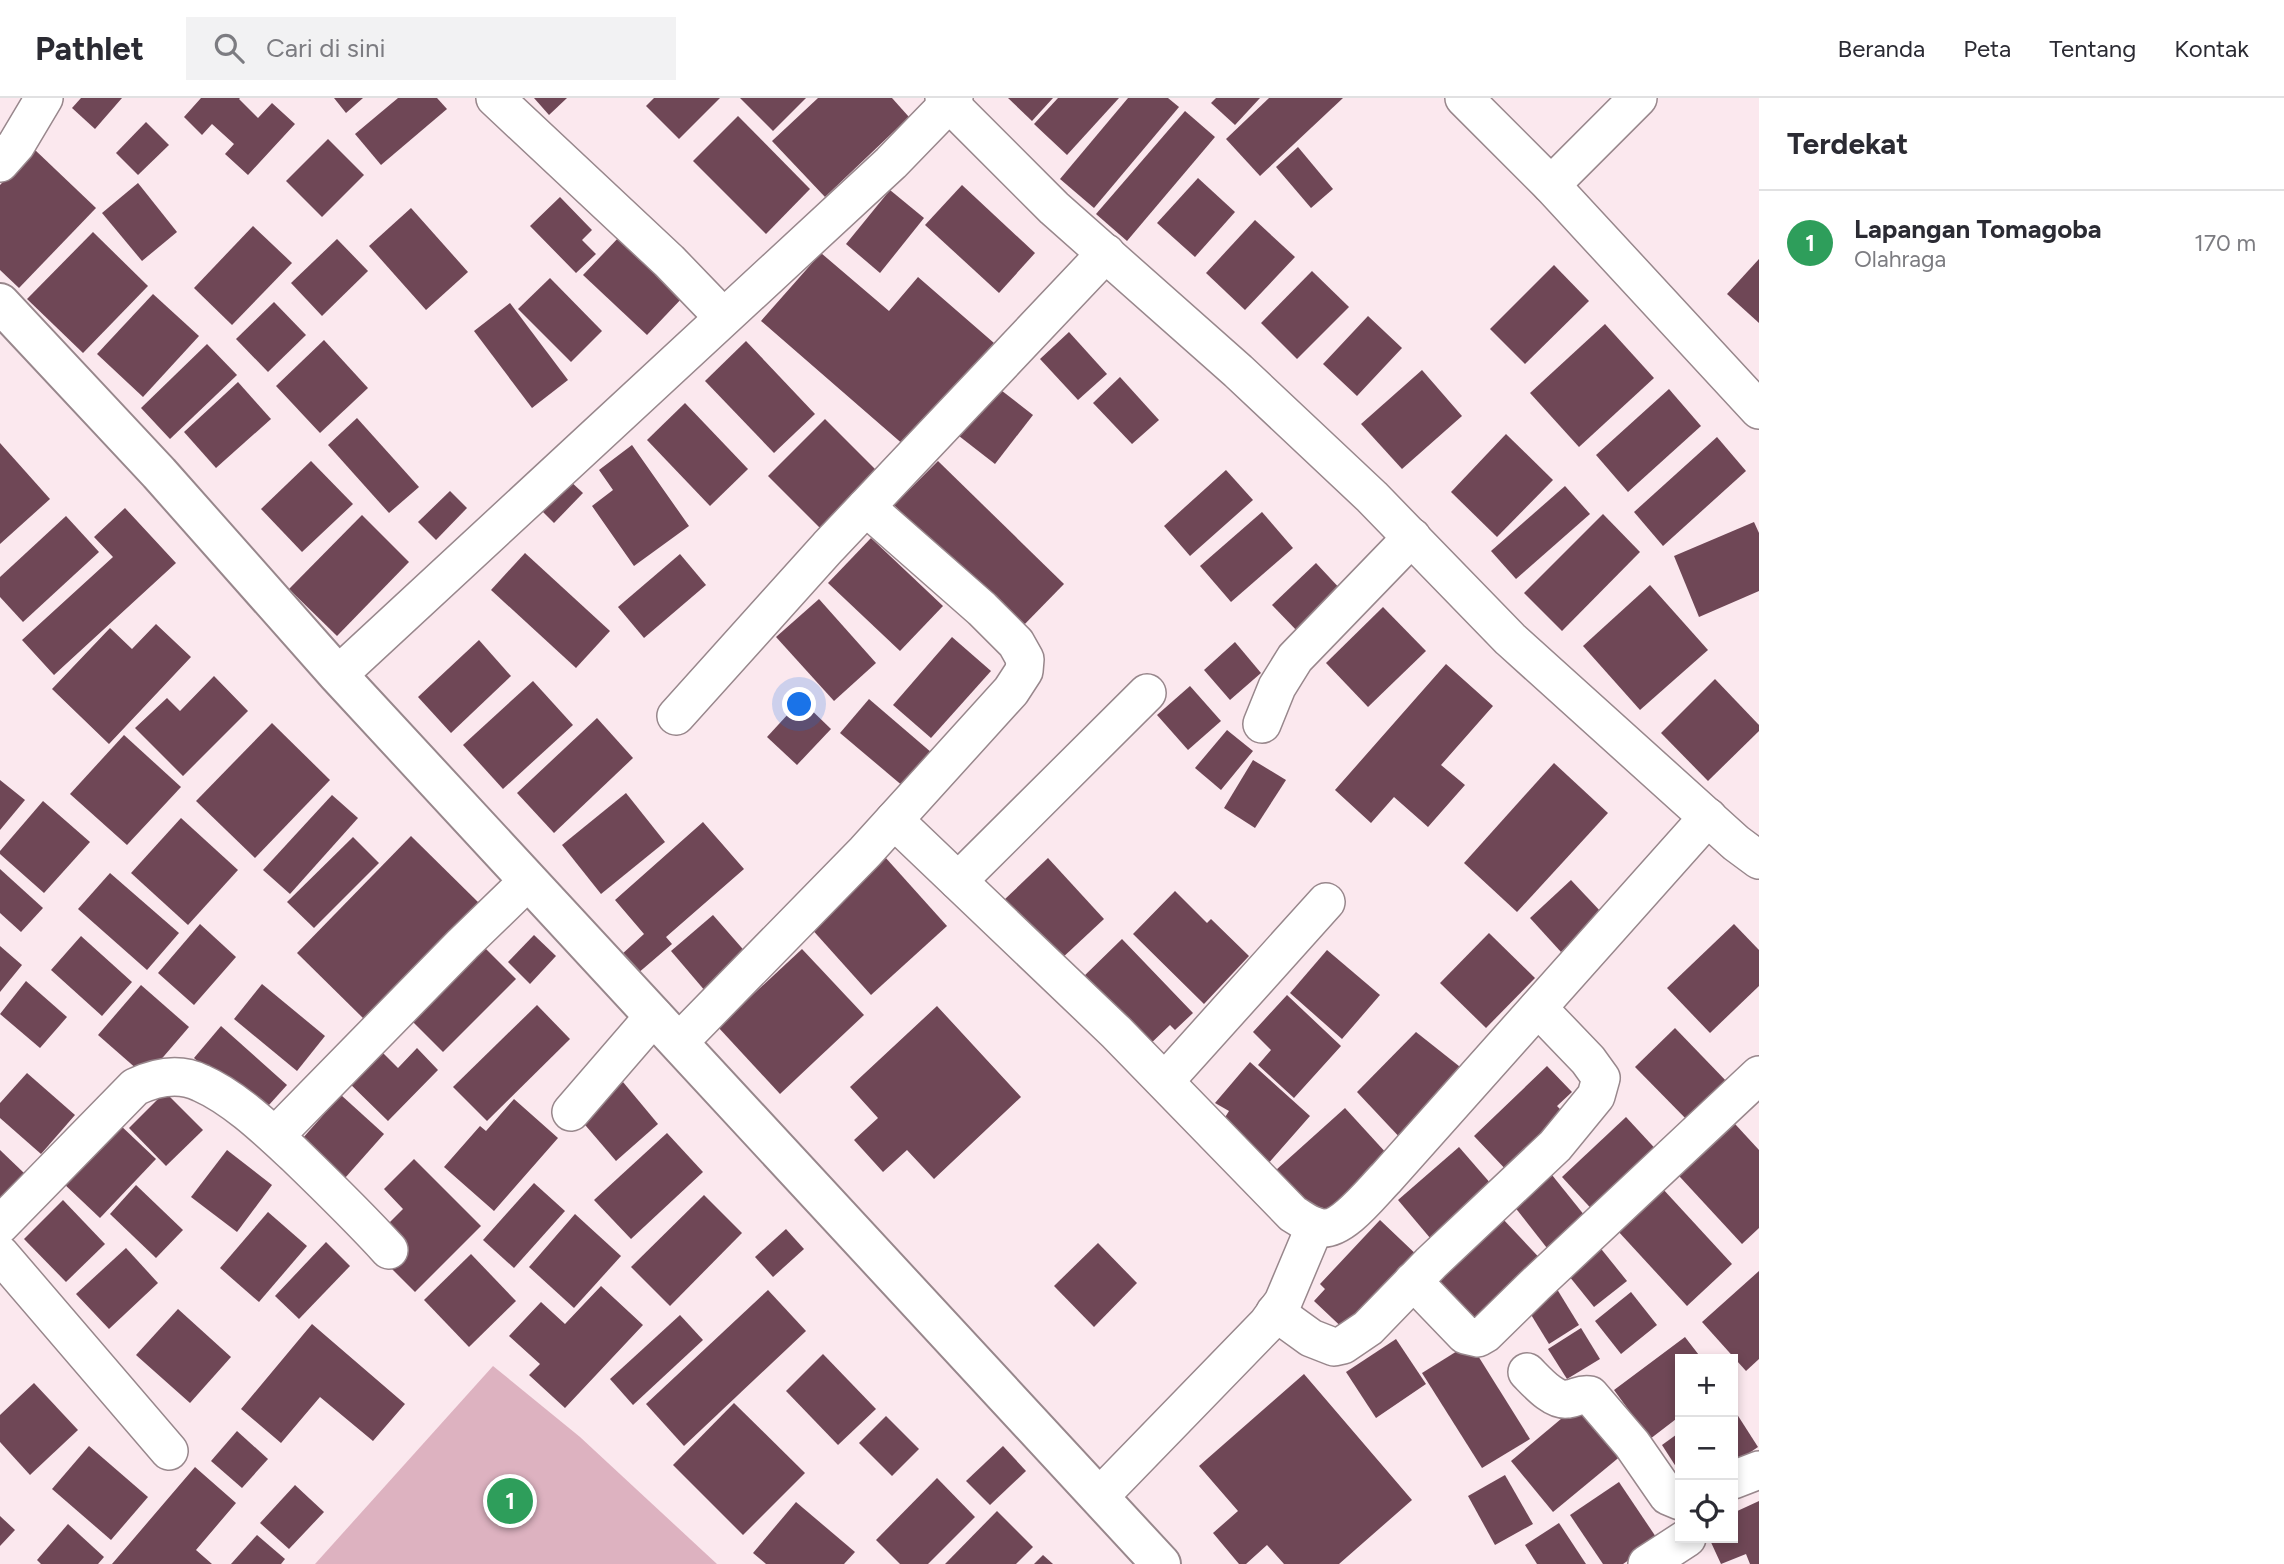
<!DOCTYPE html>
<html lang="id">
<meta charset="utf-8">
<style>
:root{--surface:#fff;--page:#f2f2f3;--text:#2b2b33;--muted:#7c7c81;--line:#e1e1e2;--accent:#3d7c69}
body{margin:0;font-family:Figtree,sans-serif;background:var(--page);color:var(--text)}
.controls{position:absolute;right:21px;bottom:21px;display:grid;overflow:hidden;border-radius:0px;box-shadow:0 4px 10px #0003}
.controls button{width:63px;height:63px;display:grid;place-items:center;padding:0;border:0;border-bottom:2px solid var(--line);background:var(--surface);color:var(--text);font:35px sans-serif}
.you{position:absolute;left:800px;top:607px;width:24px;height:24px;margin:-18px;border:5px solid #fff;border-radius:50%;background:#1a73e8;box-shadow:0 0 0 10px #1a73e833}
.badge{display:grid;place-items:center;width:46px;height:46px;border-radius:50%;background:var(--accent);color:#fff;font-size:23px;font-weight:700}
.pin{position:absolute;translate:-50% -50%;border:4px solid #fff;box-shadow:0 2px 7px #0006}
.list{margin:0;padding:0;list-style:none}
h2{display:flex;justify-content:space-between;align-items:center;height:91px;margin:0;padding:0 28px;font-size:30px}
h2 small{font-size:23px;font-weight:400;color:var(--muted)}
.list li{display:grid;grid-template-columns:46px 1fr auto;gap:21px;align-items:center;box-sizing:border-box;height:105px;padding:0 28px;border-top:2px solid var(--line)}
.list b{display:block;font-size:26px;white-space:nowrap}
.list p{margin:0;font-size:23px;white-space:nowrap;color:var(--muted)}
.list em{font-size:23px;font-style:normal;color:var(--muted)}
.icon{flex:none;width:38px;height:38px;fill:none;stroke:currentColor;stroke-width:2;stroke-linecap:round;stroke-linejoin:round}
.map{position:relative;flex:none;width:1759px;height:1466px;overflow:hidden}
header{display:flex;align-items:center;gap:42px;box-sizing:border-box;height:98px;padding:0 35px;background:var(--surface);border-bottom:2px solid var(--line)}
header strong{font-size:33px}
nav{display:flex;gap:38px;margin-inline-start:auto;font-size:24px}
.search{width:490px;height:63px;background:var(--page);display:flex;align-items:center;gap:18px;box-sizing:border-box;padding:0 24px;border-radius:0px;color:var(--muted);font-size:26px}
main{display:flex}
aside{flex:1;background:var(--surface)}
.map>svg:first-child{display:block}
.green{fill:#ddb2c0}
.building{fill:#6f4756}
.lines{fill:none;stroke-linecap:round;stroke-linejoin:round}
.minor-casing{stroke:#98878c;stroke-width:40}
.trunk-casing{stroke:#98878c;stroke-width:42}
.minor{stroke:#fff;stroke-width:37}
.trunk{stroke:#fff;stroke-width:38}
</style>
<header>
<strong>Pathlet</strong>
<div class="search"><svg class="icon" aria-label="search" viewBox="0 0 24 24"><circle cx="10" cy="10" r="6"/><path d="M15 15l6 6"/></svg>Cari di sini</div>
<nav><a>Beranda</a><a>Peta</a><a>Tentang</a><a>Kontak</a></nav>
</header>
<main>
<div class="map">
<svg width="1759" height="1466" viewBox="0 0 1759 1466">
<rect width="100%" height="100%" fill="#fbe8ee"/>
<path class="green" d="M493,1268L580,1339L717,1466H315Z"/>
<g class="building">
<path d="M81,0H122L95,31L72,10Z"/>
<path d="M201,0H240L239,1L258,20L272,5L295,26L248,77L225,56L234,46L212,26L202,37L184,19Z"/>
<path d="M334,0H363L346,15Z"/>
<path d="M398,0H437L447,11L381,67L355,36Z"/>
<path d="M534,0H567L549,17Z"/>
<path d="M654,0H720L679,41L646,8Z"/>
<path d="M740,0H806L773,33Z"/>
<path d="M818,0H892L909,19L825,99L772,43Z"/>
<path d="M1008,0H1053L1032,23Z"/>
<path d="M1058,0H1119L1067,57L1034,26Z"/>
<path d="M1128,0H1168L1179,9L1094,110L1060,81Z"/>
<path d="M1216,0H1260L1235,27L1211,5Z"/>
<path d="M1269,0H1343L1260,78L1226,41Z"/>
<path d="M1185,13L1215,39L1127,143L1096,116Z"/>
<path d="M738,18L810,91L766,136L693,63Z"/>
<path d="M146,24L169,47L138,77L116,55Z"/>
<path d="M328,41L364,77L322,119L286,83Z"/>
<path d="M1298,49L1333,91L1311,110L1276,69Z"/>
<path d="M34,51L96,110L19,190L0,172V87Z"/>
<path d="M1198,80L1235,114L1195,159L1157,125Z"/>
<path d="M138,85L177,134L142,163L102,115Z"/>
<path d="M962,87L1035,155L999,195L925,127Z"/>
<path d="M890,92L924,120L880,175L846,146Z"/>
<path d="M560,99L592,132L582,142L596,156L576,175L530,128Z"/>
<path d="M411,110L468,174L426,212L369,148Z"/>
<path d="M1255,122L1295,159L1245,212L1206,175Z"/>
<path d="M253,128L292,165L232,227L194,190Z"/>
<path d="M93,134L148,188L83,255L27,201Z"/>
<path d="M620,138L684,198L647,237L583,177Z"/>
<path d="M337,141L368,173L322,218L291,185Z"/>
<path d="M821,155L889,213L918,179L994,245L905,348L761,223Z"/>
<path d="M1759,161V225L1727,196Z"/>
<path d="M1554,167L1589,203L1525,266L1490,231Z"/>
<path d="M1312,173L1349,209L1297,261L1261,225Z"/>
<path d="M550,180L602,233L571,264L518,211Z"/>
<path d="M153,196L199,238L143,299L97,256Z"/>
<path d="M274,204L306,237L268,274L236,241Z"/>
<path d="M510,205L568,282L532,310L474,233Z"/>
<path d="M1368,218L1402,250L1357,298L1323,266Z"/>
<path d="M1605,226L1654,280L1579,349L1530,295Z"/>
<path d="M1069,234L1107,276L1078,302L1040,261Z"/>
<path d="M324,242L368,290L320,335L276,288Z"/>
<path d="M746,243L815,316L774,355L705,283Z"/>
<path d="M207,246L237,277L170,341L141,310Z"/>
<path d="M1422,272L1462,318L1402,371L1361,326Z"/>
<path d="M1120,279L1159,322L1132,346L1093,305Z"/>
<path d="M238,284L271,321L216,370L184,334Z"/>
<path d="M997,289L1033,317L995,366L959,338Z"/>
<path d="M1669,291L1701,328L1628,394L1596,357Z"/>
<path d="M685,305L748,371L710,408L647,342Z"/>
<path d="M357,320L419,389L389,415L328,347Z"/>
<path d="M825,321L879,375L823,433L768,378Z"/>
<path d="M1506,336L1553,382L1497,439L1451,394Z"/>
<path d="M1717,339L1746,373L1663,448L1634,414Z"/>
<path d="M0,345L50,401L0,446Z"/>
<path d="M632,347L689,428L634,468L592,408L613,392L599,372Z"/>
<path d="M311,363L353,406L302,454L261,411Z"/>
<path d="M938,363L1064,486L1020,531L894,407Z"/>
<path d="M1226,372L1253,402L1190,458L1164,428Z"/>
<path d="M568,381L583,395L554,425L539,410Z"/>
<path d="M1565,388L1590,416L1516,481L1491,453Z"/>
<path d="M450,393L467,410L436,442L418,424Z"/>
<path d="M125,410L176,465L54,577L22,542L113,459L94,439Z"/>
<path d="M1262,414L1293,450L1231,504L1200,468Z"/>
<path d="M1603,416L1640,454L1562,533L1524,495Z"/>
<path d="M362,417L409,464L337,538L289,491Z"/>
<path d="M66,418L99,454L23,524L0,499V479Z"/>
<path d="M1754,424L1759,435V493L1699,519L1674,458Z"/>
<path d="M871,440L943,508L900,553L828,485Z"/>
<path d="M525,455L610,533L576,570L491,492Z"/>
<path d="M680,456L706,487L644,540L618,509Z"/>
<path d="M1316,465L1343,494L1300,536L1272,507Z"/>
<path d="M1650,487L1708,552L1640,612L1583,548Z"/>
<path d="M819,501L876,565L834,603L776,539Z"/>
<path d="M1383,509L1426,553L1368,609L1326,565Z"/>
<path d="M156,526L191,559L109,646L52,591L110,530L132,551Z"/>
<path d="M952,539L991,573L931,640L893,607Z"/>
<path d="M479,542L511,578L451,635L418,599Z"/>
<path d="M1235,544L1261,575L1230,602L1204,572Z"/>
<path d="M1446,566L1493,608L1441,667L1465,687L1428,729L1394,699L1371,725L1335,692Z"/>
<path d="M214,578L248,613L183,678L135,630L167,600L180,613Z"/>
<path d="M1715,581L1759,627V633L1708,683L1661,635Z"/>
<path d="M533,583L573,627L503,691L463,647Z"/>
<path d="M1190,588L1221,623L1188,652L1157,617Z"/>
<path d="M869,601L932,655L904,689L840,635Z"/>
<path d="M801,602L831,631L797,667L767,639Z"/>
<path d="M597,620L633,660L554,735L517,695Z"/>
<path d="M272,625L330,682L255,760L196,703Z"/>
<path d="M1227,632L1253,653L1221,692L1195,670Z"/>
<path d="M124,637L181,689L127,747L70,696Z"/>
<path d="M1253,662L1286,682L1255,730L1224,710Z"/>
<path d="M1554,665L1608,715L1517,814L1464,765Z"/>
<path d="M0,682L25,702L0,732Z"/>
<path d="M626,695L665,744L601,796L562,747Z"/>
<path d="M332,697L358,720L290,796L263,772Z"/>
<path d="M43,703L90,744L44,795L0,756V753Z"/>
<path d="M181,720L238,772L188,827L131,775Z"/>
<path d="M703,724L744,771L666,839L672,846L637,876L621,857L644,836L615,802Z"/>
<path d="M411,738L480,806L366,923L297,855Z"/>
<path d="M353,739L379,765L314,830L287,804Z"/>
<path d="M885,759L947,828L871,897L809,828Z"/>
<path d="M1048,760L1104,821L1060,862L1004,802Z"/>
<path d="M0,771L43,810L21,834L0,815Z"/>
<path d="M110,775L179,835L147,872L78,811Z"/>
<path d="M1571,782L1602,815L1561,854L1530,820Z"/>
<path d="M1175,793L1207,825L1211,821L1249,858L1204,906L1133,836Z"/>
<path d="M713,817L748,857L706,894L671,853Z"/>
<path d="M200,826L236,859L194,907L158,875Z"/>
<path d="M1734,826L1759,852V888L1710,935L1667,890Z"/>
<path d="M1489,835L1535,880L1486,930L1440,885Z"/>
<path d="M534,837L556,858L530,886L508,864Z"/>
<path d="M81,838L132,884L102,918L51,872Z"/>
<path d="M1122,841L1193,915L1175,932L1170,927L1146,950L1081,881Z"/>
<path d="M479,844L516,881L443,954L406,917Z"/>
<path d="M0,848L22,867L0,894Z"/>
<path d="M802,851L864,917L780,996L718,929Z"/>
<path d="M1327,852L1380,897L1342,941L1290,895Z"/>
<path d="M26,883L67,919L40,950L0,916Z"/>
<path d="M262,886L325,938L297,973L234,921Z"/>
<path d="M141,887L189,929L146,979L98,937Z"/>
<path d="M1287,897L1341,948L1294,1000L1258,967L1271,952L1253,934Z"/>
<path d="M537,907L570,941L487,1023L453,989Z"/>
<path d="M937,908L1021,999L934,1081L907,1052L883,1074L854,1042L878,1020L850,989Z"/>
<path d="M221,928L287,987L259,1018L194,960Z"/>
<path d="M1675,930L1730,987L1691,1026L1635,969Z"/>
<path d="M1416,934L1469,976L1404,1044L1357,994Z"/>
<path d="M375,947L398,970L417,950L438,972L388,1023L343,979Z"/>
<path d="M1250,964L1310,1018L1267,1067L1222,1024L1229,1013L1215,1005Z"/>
<path d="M1547,968L1572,994L1557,1008L1569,1020L1510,1076L1474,1038Z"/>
<path d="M27,975L75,1017L41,1056L0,1020V1005Z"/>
<path d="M623,984L658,1026L616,1063L580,1021Z"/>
<path d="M165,994L203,1032L166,1068L129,1030Z"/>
<path d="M341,997L384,1036L345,1080L302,1041Z"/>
<path d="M514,1001L558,1040L494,1113L444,1069L480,1028L486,1033Z"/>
<path d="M1345,1010L1388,1057L1319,1119L1276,1072Z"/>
<path d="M1724,1014L1759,1052V1130L1742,1146L1668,1066Z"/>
<path d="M1626,1019L1662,1058L1598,1118L1562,1079Z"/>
<path d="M118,1025L156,1061L100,1120L62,1084Z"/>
<path d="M667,1035L703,1074L631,1141L594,1102Z"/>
<path d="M1459,1049L1498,1094L1436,1147L1398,1102Z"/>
<path d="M0,1052L24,1075L0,1101Z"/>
<path d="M227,1052L272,1087L237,1134L191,1099Z"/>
<path d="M414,1061L481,1128L415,1194L384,1163L380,1134L403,1111L384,1091Z"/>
<path d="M1552,1077L1593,1128L1554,1159L1514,1108Z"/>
<path d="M534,1085L565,1113L514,1170L483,1142Z"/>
<path d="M136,1087L183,1132L156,1160L110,1116Z"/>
<path d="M1662,1090L1732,1166L1687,1208L1617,1132Z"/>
<path d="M704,1097L742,1135L670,1208L631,1169Z"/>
<path d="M63,1102L105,1146L66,1184L24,1141Z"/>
<path d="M268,1114L307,1148L259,1204L220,1170Z"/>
<path d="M575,1116L621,1158L574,1210L529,1169Z"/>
<path d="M1502,1120L1548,1169L1476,1236L1430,1188Z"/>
<path d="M1380,1122L1421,1161L1350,1237L1314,1203L1325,1191L1320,1186Z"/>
<path d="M786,1131L804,1151L773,1179L755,1159Z"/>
<path d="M326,1144L350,1168L299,1221L275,1198Z"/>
<path d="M1098,1145L1137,1185L1094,1229L1054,1188Z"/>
<path d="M1598,1147L1627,1183L1594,1209L1565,1173Z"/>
<path d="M126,1150L158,1185L109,1231L76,1196Z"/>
<path d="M471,1156L516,1203L469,1249L424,1202Z"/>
<path d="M1759,1173V1261L1746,1273L1702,1224Z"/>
<path d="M1552,1183L1579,1227L1549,1246L1522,1202Z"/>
<path d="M601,1188L643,1227L565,1310L529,1277L540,1266L509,1238L541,1204L565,1226Z"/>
<path d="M768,1192L806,1233L684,1348L646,1306Z"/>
<path d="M1631,1194L1657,1227L1621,1256L1595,1223Z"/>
<path d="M178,1211L231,1259L190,1305L136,1257Z"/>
<path d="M680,1217L703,1242L633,1307L610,1281Z"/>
<path d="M312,1226L405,1306L373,1343L320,1299L281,1345L241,1311Z"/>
<path d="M1581,1230L1600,1261L1567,1281L1548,1251Z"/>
<path d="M1685,1239L1702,1261H1680V1318L1650,1341L1614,1292Z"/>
<path d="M1396,1241L1426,1286L1376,1320L1346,1274Z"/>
<path d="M1470,1245L1530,1341L1482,1370L1422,1275Z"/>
<path d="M823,1256L876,1311L838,1347L786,1293Z"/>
<path d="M1304,1276L1412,1402L1339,1466H1284L1267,1447L1246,1466H1239L1213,1435L1238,1413L1199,1368Z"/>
<path d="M34,1285L78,1332L30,1377L0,1344V1317Z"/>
<path d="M1586,1300L1628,1352L1553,1414L1511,1363Z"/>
<path d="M734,1305L805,1375L743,1437L673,1367Z"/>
<path d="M1733,1310L1758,1349L1733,1366Z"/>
<path d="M886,1318L919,1351L892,1378L859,1345Z"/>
<path d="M237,1333L268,1361L242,1390L211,1363Z"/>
<path d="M1680,1334V1375L1662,1347Z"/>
<path d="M89,1348L148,1399L111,1442L52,1391Z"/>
<path d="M1003,1348L1026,1373L990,1407L966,1383Z"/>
<path d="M195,1369L236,1405L196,1452L212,1466H112Z"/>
<path d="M1505,1377L1533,1426L1495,1447L1468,1398Z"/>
<path d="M937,1380L975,1419L928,1466H900L876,1442Z"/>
<path d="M1619,1384L1658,1442L1623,1466H1603L1570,1417Z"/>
<path d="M295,1387L324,1414L289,1451L260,1425Z"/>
<path d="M1759,1403V1466H1750L1746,1456L1721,1466L1709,1440H1733V1415Z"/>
<path d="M796,1404L855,1454L844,1466H766L753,1455Z"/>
<path d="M997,1413L1033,1449L1016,1466H945Z"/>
<path d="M0,1418L15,1432L0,1448Z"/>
<path d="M1559,1425L1586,1466H1537L1525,1447Z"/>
<path d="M68,1426L104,1459L98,1466H41L37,1462Z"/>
<path d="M257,1437L285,1461L281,1466H231Z"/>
<path d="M1043,1457L1053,1466H1034Z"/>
</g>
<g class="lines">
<defs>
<g id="minor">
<path d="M495,0L669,163L723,219"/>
<path d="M944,0L1054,110L1238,273L1372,399L1510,541L1736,745L1759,762"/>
<path d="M1464,0L1551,87L1759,312"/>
<path d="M0,65L16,47L44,0"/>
<path d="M1551,87L1638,0"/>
<path d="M338,577L891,65L954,0"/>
<path d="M676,618L828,449L1106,155"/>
<path d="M1262,626L1277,589L1295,560L1412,439"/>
<path d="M894,722L1116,934L1293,1116C1302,1121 1311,1129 1322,1130C1343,1132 1372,1094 1386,1080L1708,719"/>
<path d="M958,783L1147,595"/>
<path d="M679,944L865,754L1011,593L1024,573L1025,561L1016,545L982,511L866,409"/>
<path d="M1165,983L1326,804"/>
<path d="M571,1014L654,918"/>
<path d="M275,1038L463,846L528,783"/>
<path d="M0,1127L135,989C156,979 179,974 201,985C235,1000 268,1032 295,1057C327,1088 359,1119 389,1152"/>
<path d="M0,1156L169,1353"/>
<path d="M1413,1183L1465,1237L1478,1240L1485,1236L1535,1187L1759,977"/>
<path d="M1275,1214L1311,1240L1334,1249L1343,1247L1368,1230L1431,1165L1555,1048L1596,998L1601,980L1588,962L1538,910"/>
<path d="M1527,1274C1537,1284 1554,1304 1568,1301C1577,1300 1581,1295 1590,1297L1632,1346L1668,1398L1680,1403"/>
<path d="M1733,1382L1759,1372"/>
<path d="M1100,1398L1267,1226L1283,1204L1315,1128"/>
<path d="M1647,1466L1687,1440"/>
</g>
<path id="trunk" d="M0,205L159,375L338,577L1161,1466"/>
</defs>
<use href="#minor" class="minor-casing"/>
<use href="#trunk" class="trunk-casing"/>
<use href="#minor" class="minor"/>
<use href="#trunk" class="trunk"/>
</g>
</svg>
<div class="controls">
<button>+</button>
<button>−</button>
<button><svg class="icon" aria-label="locate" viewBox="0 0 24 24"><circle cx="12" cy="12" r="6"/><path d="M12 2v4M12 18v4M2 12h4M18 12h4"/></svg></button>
</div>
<div class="you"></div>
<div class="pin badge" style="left:510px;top:1403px;background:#2e9e5b">1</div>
</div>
<aside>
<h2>Terdekat<small></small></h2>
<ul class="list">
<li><span class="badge" style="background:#2e9e5b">1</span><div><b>Lapangan Tomagoba</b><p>Olahraga</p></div><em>170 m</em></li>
</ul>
</aside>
</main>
